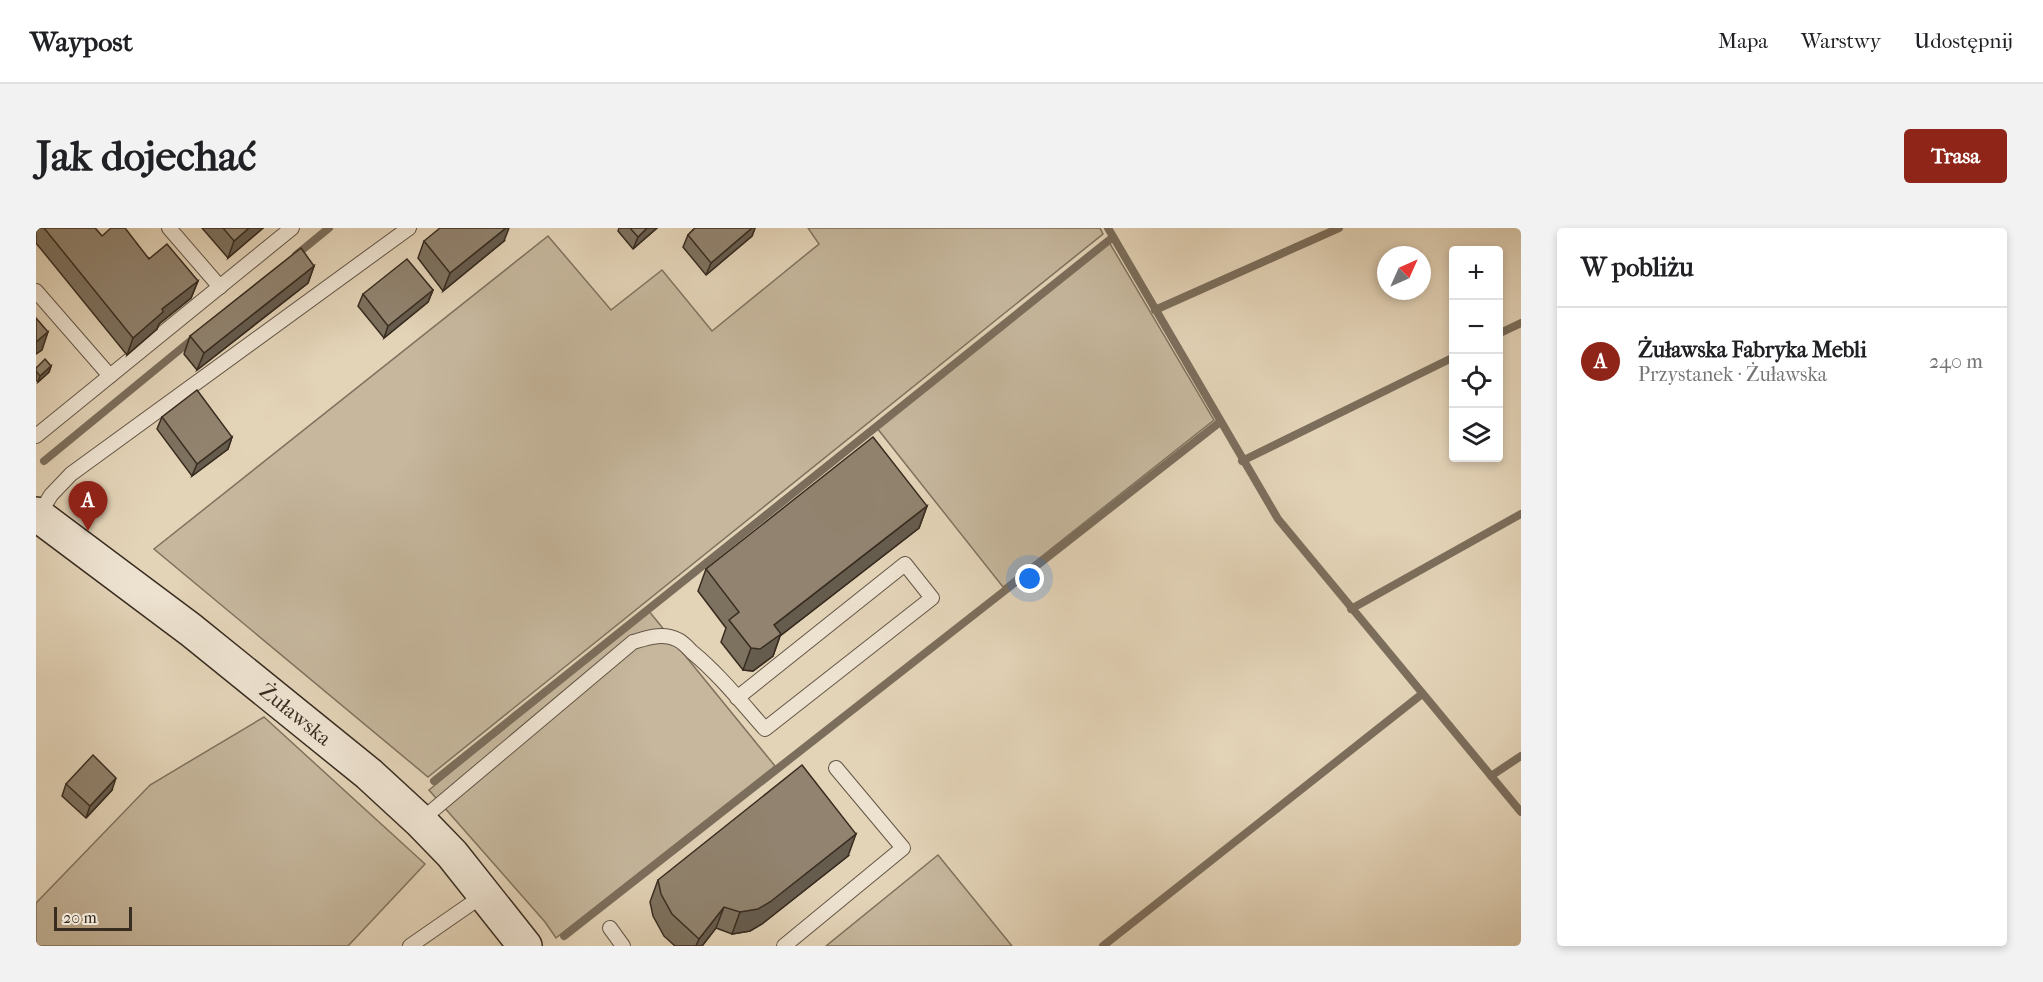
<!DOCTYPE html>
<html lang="pl">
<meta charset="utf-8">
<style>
:root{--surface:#fff;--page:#f2f2f2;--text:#202124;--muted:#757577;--line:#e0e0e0;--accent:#8f2418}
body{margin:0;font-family:"IM FELL French Canon",serif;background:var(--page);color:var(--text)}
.controls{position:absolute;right:18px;top:18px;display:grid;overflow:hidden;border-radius:6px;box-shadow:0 3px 9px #0003}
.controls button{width:54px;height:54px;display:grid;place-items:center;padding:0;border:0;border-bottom:2px solid var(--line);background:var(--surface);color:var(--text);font:30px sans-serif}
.compass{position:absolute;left:1341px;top:18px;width:54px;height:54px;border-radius:50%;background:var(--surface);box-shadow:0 3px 9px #0003;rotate:45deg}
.scale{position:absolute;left:18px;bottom:15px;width:78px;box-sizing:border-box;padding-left:6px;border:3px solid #382c20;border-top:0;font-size:16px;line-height:21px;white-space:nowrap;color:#382c20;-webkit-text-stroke:4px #ede2d0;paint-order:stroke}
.you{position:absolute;left:994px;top:351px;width:21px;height:21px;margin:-15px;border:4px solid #fff;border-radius:50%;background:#1a73e8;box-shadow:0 0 0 9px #1a73e833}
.badge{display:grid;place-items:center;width:39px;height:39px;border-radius:50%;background:var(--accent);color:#fff;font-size:20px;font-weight:700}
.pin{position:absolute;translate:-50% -50px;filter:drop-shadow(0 2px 3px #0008)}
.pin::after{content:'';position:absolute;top:32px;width:21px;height:18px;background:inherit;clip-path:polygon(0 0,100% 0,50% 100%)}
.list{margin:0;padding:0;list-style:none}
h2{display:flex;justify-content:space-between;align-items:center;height:78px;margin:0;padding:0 24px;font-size:26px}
h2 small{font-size:20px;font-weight:400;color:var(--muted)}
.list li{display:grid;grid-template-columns:39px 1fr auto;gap:18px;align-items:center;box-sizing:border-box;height:108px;padding:0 24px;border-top:2px solid var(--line)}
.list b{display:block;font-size:22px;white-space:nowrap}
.list p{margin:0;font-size:20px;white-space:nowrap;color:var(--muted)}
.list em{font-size:20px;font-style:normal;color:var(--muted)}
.icon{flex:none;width:33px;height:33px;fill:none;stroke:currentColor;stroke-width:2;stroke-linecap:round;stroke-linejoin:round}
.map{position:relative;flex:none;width:1485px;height:718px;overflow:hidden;border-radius:6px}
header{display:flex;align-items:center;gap:36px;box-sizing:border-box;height:84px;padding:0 30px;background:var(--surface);border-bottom:2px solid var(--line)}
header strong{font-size:28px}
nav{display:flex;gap:33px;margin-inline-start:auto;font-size:21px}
.intro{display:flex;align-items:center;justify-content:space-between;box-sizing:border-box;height:144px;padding:0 36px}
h1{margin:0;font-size:42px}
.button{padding:15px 27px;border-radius:6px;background:var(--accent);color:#fff;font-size:21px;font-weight:700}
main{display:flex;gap:36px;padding:0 36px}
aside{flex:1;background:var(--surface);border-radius:6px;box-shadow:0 3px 9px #0003}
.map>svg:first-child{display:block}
.green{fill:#c6b79d;stroke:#7f725e;stroke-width:1.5}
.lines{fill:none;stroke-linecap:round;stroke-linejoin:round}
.stream{stroke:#7c6e5c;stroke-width:8}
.lane-casing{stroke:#635646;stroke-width:16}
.secondary-casing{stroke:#382c20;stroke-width:36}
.lane{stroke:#ede2d0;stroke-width:14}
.secondary{stroke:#ede2d0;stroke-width:33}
.wall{fill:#7d715f;stroke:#382c20;stroke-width:1.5}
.shaded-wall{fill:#665c4e;stroke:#382c20;stroke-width:1.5}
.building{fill:#91836f;stroke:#382c20;stroke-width:1.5}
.labels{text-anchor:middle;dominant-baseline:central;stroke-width:6;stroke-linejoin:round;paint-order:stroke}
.street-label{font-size:21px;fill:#382c20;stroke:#ede2d0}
</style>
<header>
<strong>Waypost</strong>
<nav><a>Mapa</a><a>Warstwy</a><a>Udostępnij</a></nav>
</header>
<div class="intro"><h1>Jak dojechać</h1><a class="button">Trasa</a></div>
<main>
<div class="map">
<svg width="1485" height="718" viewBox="0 0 1485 718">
<rect width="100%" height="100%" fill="#e3d3b7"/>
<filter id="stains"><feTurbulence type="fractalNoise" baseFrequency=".00333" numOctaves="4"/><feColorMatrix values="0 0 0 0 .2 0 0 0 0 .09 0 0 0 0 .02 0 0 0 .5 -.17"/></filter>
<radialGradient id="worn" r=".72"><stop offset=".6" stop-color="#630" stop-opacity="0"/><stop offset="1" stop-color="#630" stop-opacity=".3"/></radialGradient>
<g class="green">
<path d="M772,0H1064L1067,6L392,549L118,321L512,8L575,82L626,42L676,103L783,16Z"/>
<path d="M1073,14L1178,192L967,359L841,200Z"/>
<path d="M612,382L739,538L520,710L509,694L393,562Z"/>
<path d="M228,489L389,636L312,718H0V675L114,557Z"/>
<path d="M902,627L976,718H790Z"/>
</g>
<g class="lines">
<g class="stream">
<path d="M1072,0L1242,291L1485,584"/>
<path d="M260,27L293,0"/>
<path d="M1119,82L1303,0"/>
<path d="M1462,106L1485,95"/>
<path d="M8,233L158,110"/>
<path d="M1206,233L1418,129"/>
<path d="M1315,381L1485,286"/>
<path d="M1455,548L1485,528"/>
<path d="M398,553L1077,9"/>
<path d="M528,708L1184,194"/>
<path d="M1067,718L1386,466"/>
</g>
<defs>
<g id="lane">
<path d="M133,0L184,59"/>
<path d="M0,63L74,148"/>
<path d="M0,208L256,0"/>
<path d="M2,288L15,267L35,246L373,0"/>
<path d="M384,593L597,414C611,410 627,404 642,412C647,414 652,420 656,424C683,446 706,475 729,501L896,370L869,336L701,470"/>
<path d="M574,700L587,718"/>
<path d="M374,718L449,666"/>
<path d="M748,718L867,620L800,540"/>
</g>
<g id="secondary">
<path id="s1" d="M0,286L155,402L333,546L384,593L416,626L489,718"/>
</g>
</defs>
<use href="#lane" class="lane-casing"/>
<use href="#secondary" class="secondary-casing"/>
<use href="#lane" class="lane"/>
<use href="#secondary" class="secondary"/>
</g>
<g class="wall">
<path d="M0,0H59L66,8L162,53L155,70L123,96L121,101L91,127L0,15Z"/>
<path d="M166,0H227L192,30Z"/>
<path d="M583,0H621L597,21L582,3Z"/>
<path d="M659,0H719L716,8L670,47L647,19L652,7Z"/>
<path d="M388,13H468L407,63L382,30Z"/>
<path d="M278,38L272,55L161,142L148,126L154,108Z"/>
<path d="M397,62L392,74L348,110L322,78L327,66Z"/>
<path d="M15,138L13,144L2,154L0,152V140Z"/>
<path d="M126,189L196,209L192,221L156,248L121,201Z"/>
<path d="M891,278L883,300L744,408L737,428L717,443L707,442L685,414L690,400L662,363L670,341Z"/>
<path d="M30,556L76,562L50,590L26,568Z"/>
<path d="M812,628L726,696L714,703L696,706L680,700L666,718H639L628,708L617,688L614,674L622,652Z"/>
</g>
<g class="shaded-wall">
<path d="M213,0H227L192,30L198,13Z"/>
<path d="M470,0H473L468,13L407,63L414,45Z"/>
<path d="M611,0H621L597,21L602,9Z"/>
<path d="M716,0H719L716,8L670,47L675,35Z"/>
<path d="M278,38L272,55L161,142L168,125Z"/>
<path d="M162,53L155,70L123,96L121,101L91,127L97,110L126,81Z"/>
<path d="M397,62L392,74L348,110L352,98Z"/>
<path d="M12,104L6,122L0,126V114Z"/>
<path d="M15,138L13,144L2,154L4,148Z"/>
<path d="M196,209L192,221L156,248L161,236Z"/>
<path d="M891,278L883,300L744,408L737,428L717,443L707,442L715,420L738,397Z"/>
<path d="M80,550L76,562L50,590L54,578Z"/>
<path d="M820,606L812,628L726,696L714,703L696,706L704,684Z"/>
<path d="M688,679L680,700L666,718H660L663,711Z"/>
</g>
<g class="building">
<path d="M8,0H59L66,8L75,0H89L113,31L131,16L162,53L126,81L127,84L97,110Z"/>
<path d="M187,0H213L198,13Z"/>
<path d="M404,0H470L414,45L388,13Z"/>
<path d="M594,0H611L602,9Z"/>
<path d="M659,0H716L675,35L652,7Z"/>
<path d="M265,20L278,38L168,125L154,108Z"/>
<path d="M371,31L397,62L352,98L327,66Z"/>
<path d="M0,90L12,104L0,114Z"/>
<path d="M9,131L15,138L4,148L0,143V140Z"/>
<path d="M161,162L196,209L161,236L126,189Z"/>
<path d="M837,209L891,278L738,397L745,406L724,421L715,420L693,392L703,384L670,341Z"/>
<path d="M57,527L80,550L54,578L30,556Z"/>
<path d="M766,537L820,606L734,674L722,681L704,684L688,679L663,711L636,686L625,666L622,652Z"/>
</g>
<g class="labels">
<g class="street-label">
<text stroke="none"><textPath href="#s1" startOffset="328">Żuławska</textPath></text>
</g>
</g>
<rect width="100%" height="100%" filter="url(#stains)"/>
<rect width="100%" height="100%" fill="url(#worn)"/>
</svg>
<div class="controls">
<button>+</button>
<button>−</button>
<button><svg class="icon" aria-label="locate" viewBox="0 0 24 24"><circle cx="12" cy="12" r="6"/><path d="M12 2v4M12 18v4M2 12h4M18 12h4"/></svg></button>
<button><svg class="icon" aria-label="layers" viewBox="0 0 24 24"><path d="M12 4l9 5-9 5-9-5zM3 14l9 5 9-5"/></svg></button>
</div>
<svg class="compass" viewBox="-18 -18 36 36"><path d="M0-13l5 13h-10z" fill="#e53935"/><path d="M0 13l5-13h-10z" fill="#757577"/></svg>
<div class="scale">20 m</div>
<div class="you"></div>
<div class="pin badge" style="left:52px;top:303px">A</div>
</div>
<aside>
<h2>W pobliżu<small></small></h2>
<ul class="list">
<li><span class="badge">A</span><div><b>Żuławska Fabryka Mebli</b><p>Przystanek · Żuławska</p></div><em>240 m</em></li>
</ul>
</aside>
</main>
